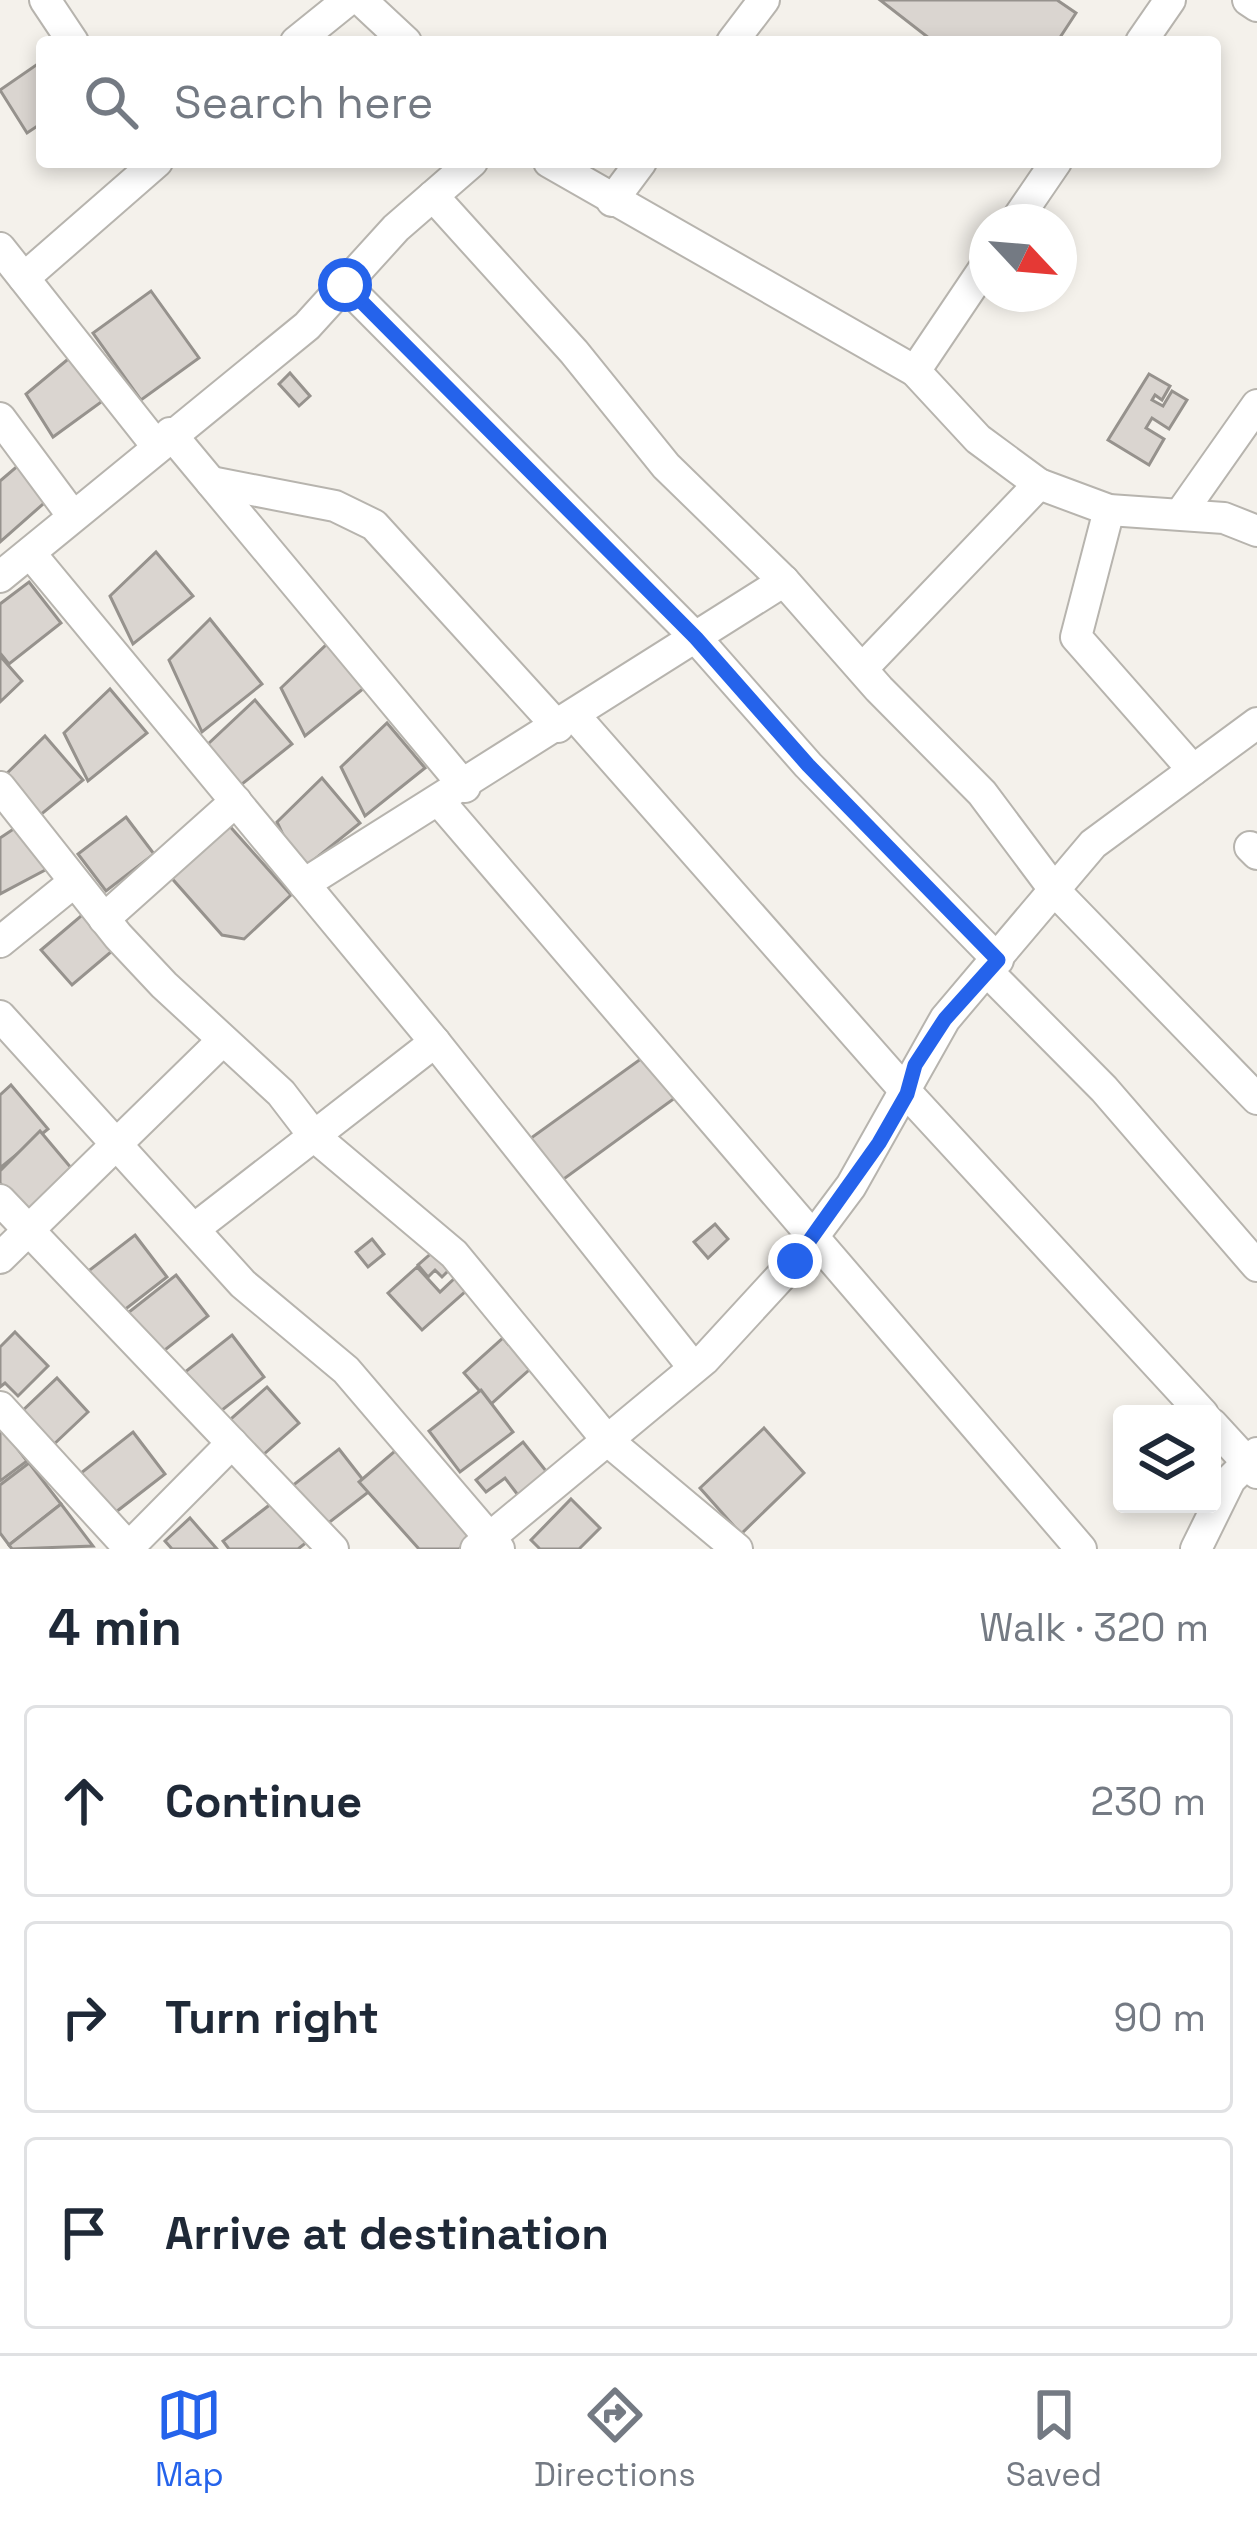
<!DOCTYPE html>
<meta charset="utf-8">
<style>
:root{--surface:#fff;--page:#f2f2f3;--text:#1f2937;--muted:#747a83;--line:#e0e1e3;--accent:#2563eb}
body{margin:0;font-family:"Space Grotesk",sans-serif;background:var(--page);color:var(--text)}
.controls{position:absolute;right:36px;bottom:36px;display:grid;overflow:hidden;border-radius:12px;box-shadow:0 6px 18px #0003}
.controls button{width:108px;height:108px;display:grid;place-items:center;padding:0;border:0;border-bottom:3px solid var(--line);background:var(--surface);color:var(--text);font:60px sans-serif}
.compass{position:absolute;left:969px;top:204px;width:108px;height:108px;border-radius:50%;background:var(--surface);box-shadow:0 6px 18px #0003;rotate:116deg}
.stop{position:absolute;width:36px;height:36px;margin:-27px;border:9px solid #2563eb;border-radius:50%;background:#fff}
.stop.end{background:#2563eb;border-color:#fff;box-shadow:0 3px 12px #0008}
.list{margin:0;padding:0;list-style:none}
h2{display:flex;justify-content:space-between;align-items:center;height:156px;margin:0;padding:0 48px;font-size:51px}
h2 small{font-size:39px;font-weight:400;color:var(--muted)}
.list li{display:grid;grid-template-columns:78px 1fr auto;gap:36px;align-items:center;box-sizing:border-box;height:192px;margin:0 24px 24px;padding:0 24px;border:3px solid var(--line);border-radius:12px}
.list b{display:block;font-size:45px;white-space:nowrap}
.list em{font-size:39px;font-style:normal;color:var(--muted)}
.icon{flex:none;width:66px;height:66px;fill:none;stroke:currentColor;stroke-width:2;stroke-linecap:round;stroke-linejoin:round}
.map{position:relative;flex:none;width:1257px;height:1549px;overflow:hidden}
.search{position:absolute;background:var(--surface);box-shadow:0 6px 18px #0003;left:36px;right:36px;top:36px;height:132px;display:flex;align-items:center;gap:30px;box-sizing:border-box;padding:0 42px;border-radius:12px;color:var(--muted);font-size:45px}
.sheet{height:804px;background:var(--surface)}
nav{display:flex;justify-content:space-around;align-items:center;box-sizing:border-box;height:168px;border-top:3px solid var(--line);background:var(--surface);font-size:33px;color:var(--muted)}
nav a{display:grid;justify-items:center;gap:6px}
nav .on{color:var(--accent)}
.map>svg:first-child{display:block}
.building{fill:#dad5d0;stroke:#96928d;stroke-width:3}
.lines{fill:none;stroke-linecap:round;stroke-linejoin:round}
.street-casing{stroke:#b7b4ae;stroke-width:34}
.street{stroke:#fff;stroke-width:30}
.route{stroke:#2563eb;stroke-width:15}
</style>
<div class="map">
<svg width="1257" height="1549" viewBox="0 0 1257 1549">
<rect width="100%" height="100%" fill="#f4f1eb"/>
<g class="building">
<path d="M880,0H1057L1076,13L1057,42H934Z"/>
<path d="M42,61V123L27,133L0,90Z"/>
<path d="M151,291L199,358L141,400L93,333Z"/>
<path d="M73,355L104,400L53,437L26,394Z"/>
<path d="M290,373L310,396L299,406L279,384Z"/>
<path d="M1149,374L1170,386L1162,400L1155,395L1152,400L1163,406L1172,391L1187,400L1169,429L1152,418L1146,428L1164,439L1149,465L1108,440Z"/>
<path d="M21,463L51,497L0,542V481Z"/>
<path d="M156,552L193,596L133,644L110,596Z"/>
<path d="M29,582L61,623L9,664L0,653V604Z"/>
<path d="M210,619L262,684L202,732L169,660Z"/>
<path d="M327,644L364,688L305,736L281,688Z"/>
<path d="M0,656L22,681L0,702Z"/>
<path d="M110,689L147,733L88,781L64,733Z"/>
<path d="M255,700L292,744L232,792L208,744Z"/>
<path d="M387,723L425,768L365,816L341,767Z"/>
<path d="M45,736L83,780L33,821L0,780Z"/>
<path d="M322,778L360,823L300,871L277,822Z"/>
<path d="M126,817L154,854L106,891L78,854Z"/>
<path d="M226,822L291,895L244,939L222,935L168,874Z"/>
<path d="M21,824L49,868L0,894V838Z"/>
<path d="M88,910L118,946L72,985L41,950Z"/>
<path d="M649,1053L679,1095L561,1181L531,1138Z"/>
<path d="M11,1085L48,1129L0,1168V1095Z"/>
<path d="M40,1131L78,1176L27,1218L0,1183V1171Z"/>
<path d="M715,1224L728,1239L708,1258L694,1242Z"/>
<path d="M135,1235L167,1277L114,1318L82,1276Z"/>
<path d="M372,1239L384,1254L368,1267L356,1252Z"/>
<path d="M435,1250L451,1268L442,1277L435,1270L428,1277L418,1265Z"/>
<path d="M417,1267L440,1292L456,1277L467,1290L422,1330L388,1293Z"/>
<path d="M176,1275L208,1316L156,1357L124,1316Z"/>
<path d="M15,1332L48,1366L18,1396L5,1383L0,1387V1347Z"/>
<path d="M232,1335L264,1377L212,1418L180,1376Z"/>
<path d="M503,1338L508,1344L514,1338L537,1363L491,1404L464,1373Z"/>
<path d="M57,1378L88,1412L51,1447L19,1414Z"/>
<path d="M267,1387L299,1423L255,1462L223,1426Z"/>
<path d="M481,1390L513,1432L460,1472L429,1431Z"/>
<path d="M0,1426L27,1461L0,1481Z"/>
<path d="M764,1428L804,1473L741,1534L700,1488Z"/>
<path d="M133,1432L165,1474L112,1515L81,1473Z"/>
<path d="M523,1442L550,1476L521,1499L505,1478L486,1492L476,1480Z"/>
<path d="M339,1449L371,1490L318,1531L287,1490Z"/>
<path d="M395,1451L478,1534L459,1549H419L359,1482Z"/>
<path d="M29,1463L61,1504L9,1545L0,1533V1485Z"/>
<path d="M571,1499L600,1528L579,1549H540L531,1540Z"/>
<path d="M276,1500L307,1542L298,1549H229L223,1541Z"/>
<path d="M61,1504L93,1546L12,1549L9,1545Z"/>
<path d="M190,1518L217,1549H172L165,1541Z"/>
</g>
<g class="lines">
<defs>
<g id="street">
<path d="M45,0L73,42"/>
<path d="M361,0L406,42"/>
<path d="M1248,0L1257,6"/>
<path d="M296,42L348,0"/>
<path d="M732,42L764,0"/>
<path d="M1141,42L1170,0"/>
<path d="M549,162L915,371L978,439L1039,484L1109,510L1224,518L1257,531"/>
<path d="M433,196L574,352L666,466L784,581L879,689L982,793L1056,892L1257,1099"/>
<path d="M612,201L641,162"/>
<path d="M1015,222L1056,162"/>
<path d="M0,248L156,445"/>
<path d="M24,278L157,162"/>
<path d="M345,285L696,638L808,765L998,960"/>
<path d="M915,371L987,264"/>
<path d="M0,418L72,515"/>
<path d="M170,433L465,787"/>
<path d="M211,482L335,506L374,525L558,727"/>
<path d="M1109,510L1076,637L1193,770"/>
<path d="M1181,513L1257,405"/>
<path d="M30,553L435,1042L693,1367"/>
<path d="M0,577L307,326L396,228L472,162"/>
<path d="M862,669L1039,484"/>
<path d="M575,716L907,1093L1203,1414"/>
<path d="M0,787L118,936L164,985L281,1093L314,1136L454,1254L607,1440L737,1549"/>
<path d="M440,802L1081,1549"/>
<path d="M1250,847L1257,854"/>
<path d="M304,884L784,581"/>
<path d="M104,919L236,801"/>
<path d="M0,942L74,882"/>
<path d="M988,972L1104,1089L1257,1266"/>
<path d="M0,1016L243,1284L346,1370L499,1549"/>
<path d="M0,1200L333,1549"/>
<path d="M194,1229L435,1042"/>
<path d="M0,1258L222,1041"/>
<path d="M0,1407L130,1549"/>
<path d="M1212,1424L1257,1473"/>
<path d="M128,1548L232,1443"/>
<path d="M476,1549L704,1360L795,1261L851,1186L945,1019L1093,844L1257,723"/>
<path d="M1196,1549L1230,1480L1257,1453"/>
</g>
</defs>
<use href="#street" class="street-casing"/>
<use href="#street" class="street"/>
</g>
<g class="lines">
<path class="route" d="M345,285L696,638L808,765L998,960L945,1019L915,1065L907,1094L879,1143L795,1261"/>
</g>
</svg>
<div class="controls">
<button><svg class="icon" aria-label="layers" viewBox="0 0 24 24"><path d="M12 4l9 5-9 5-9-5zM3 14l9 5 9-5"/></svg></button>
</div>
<svg class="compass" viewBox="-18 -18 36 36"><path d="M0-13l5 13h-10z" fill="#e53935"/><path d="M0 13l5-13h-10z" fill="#747a83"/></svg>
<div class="stop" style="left:345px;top:285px"></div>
<div class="stop end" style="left:795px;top:1261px"></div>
<div class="search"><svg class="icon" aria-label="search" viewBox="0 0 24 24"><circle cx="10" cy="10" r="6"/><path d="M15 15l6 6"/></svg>Search here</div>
</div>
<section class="sheet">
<h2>4 min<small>Walk · 320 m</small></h2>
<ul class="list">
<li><svg class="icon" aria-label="ahead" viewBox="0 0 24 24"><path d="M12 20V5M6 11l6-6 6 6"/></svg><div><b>Continue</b></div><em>230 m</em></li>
<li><svg class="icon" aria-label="right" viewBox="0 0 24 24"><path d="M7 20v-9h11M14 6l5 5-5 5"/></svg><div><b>Turn right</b></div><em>90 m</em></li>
<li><svg class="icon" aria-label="arrive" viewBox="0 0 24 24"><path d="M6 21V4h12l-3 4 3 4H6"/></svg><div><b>Arrive at destination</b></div></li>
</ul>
</section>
<nav>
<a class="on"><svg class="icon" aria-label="map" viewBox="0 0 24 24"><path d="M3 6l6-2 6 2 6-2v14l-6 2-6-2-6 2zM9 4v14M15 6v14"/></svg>Map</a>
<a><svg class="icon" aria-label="directions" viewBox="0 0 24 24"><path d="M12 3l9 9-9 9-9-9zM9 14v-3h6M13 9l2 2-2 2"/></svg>Directions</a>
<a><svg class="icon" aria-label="saved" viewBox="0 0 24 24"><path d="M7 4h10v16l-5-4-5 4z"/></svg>Saved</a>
</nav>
